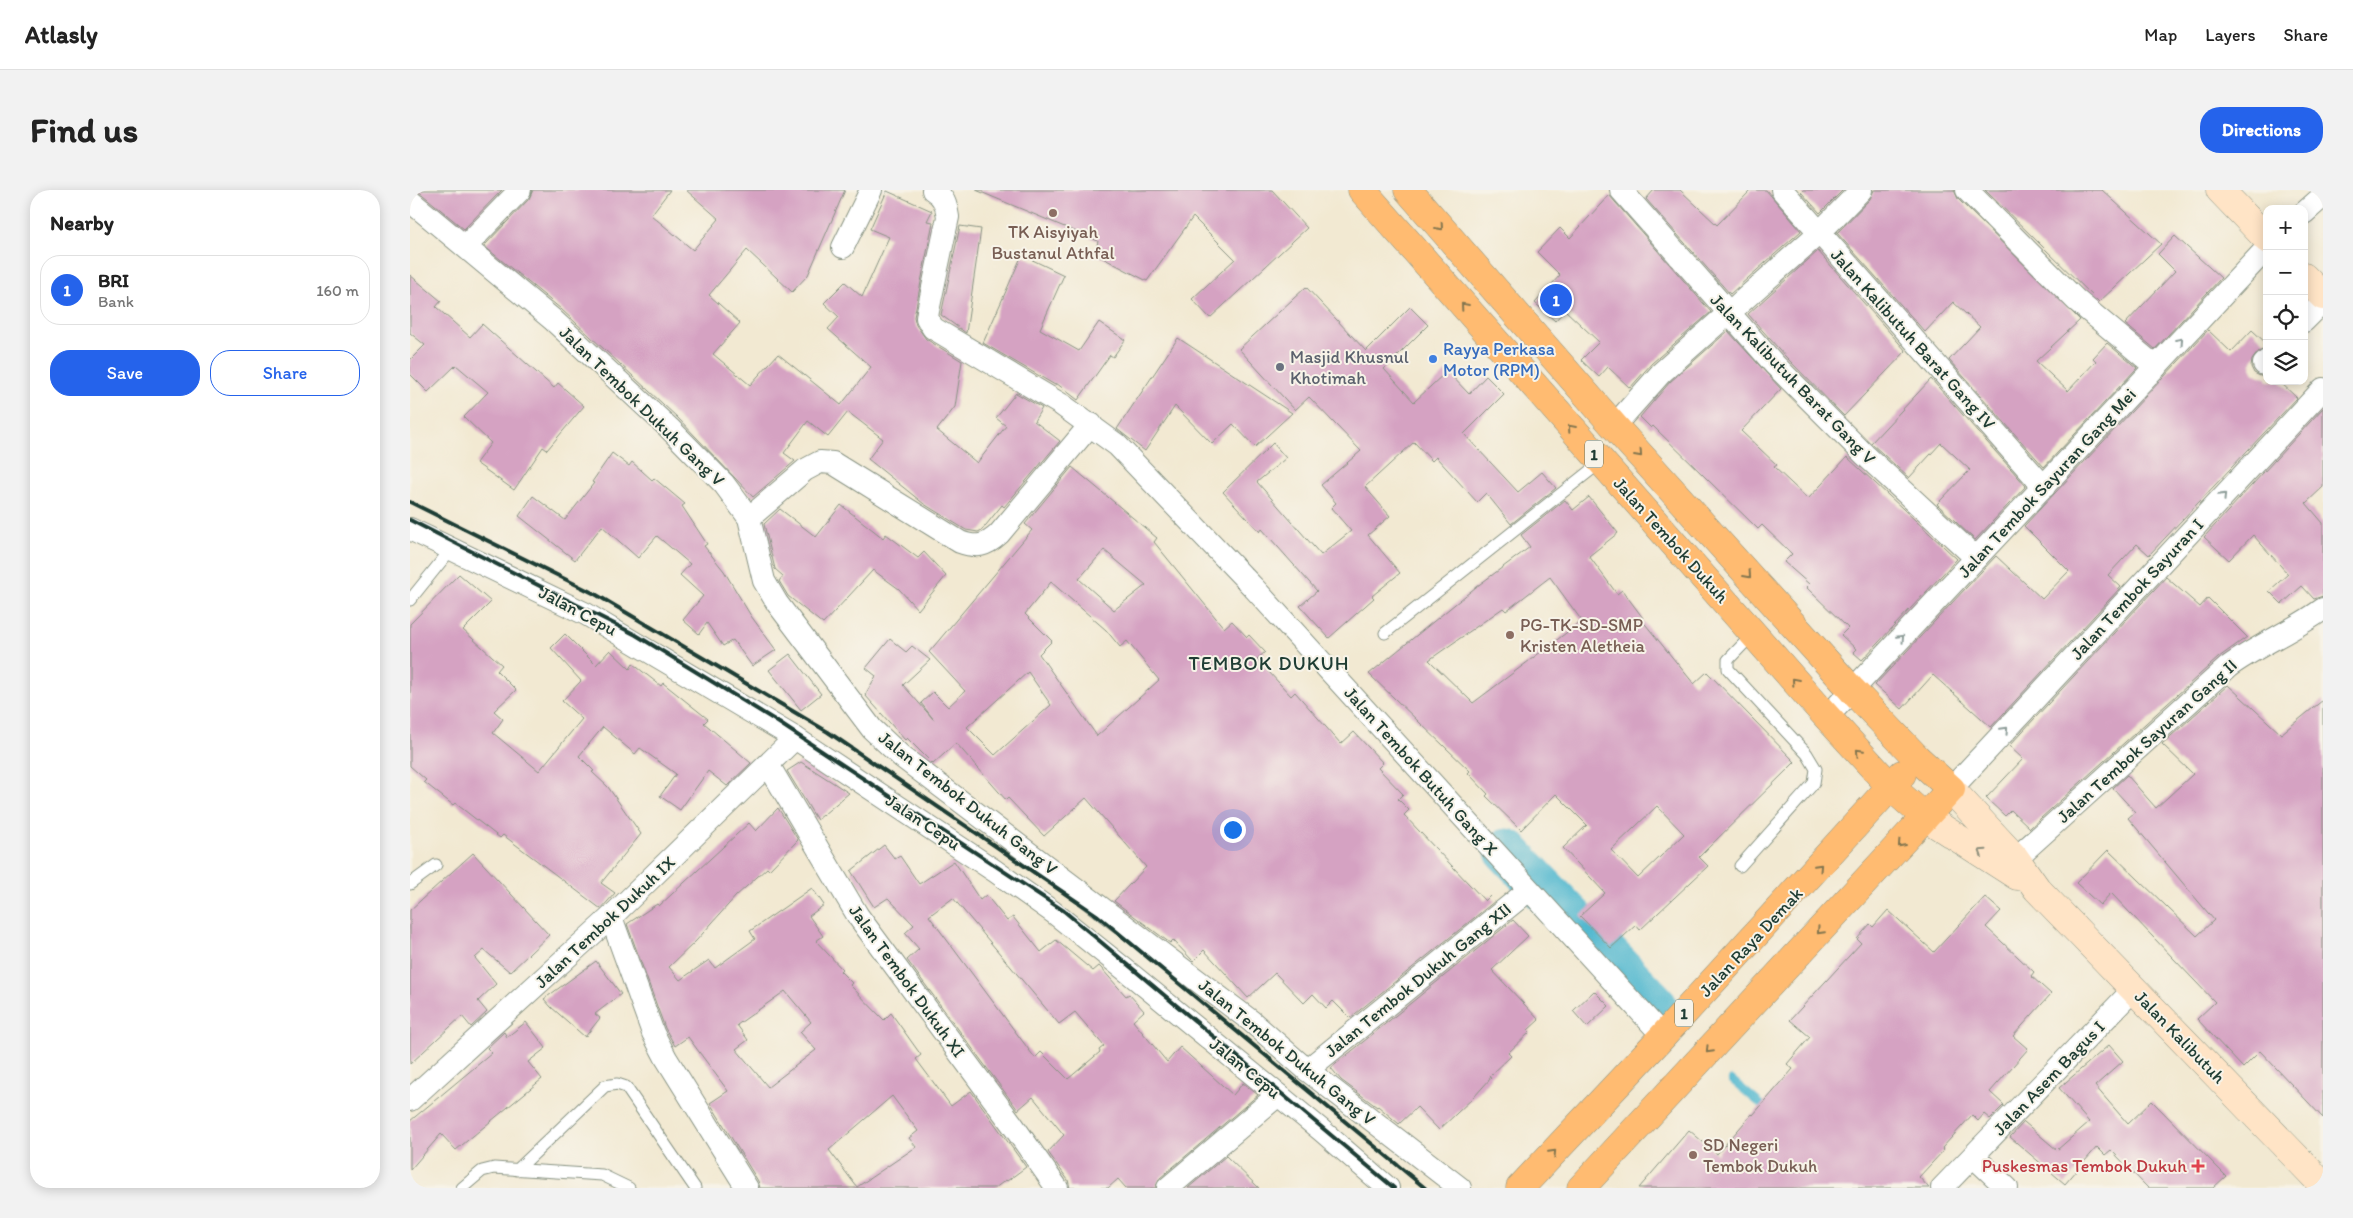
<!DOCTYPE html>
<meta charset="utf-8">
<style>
:root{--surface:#fff;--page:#f2f2f2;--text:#222;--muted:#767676;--line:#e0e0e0;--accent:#2563eb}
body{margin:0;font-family:Itim,sans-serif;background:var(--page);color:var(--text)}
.controls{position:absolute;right:15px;top:15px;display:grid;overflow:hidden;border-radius:10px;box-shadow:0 2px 12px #0003}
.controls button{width:45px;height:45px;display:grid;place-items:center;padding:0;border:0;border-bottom:1px solid var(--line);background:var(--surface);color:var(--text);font:25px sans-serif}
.you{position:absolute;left:822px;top:639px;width:18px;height:18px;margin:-12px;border:4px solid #fff;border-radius:50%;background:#1a73e8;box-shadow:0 0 0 8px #1a73e833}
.badge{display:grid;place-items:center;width:32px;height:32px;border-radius:50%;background:var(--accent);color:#fff;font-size:16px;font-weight:700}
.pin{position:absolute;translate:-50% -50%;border:2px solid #fff;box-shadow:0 1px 5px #0006}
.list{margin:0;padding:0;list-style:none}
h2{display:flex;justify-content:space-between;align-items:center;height:65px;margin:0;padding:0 20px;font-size:21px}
h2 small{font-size:16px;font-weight:400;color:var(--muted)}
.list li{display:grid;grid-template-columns:32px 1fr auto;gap:15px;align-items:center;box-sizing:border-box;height:70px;margin:0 10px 10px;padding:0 10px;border:1px solid var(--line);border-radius:20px}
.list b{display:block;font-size:19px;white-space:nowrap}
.list p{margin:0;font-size:16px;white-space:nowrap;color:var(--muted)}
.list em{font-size:16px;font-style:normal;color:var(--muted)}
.actions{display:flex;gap:10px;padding:15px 20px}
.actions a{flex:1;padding:11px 0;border:1px solid var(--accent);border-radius:20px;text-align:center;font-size:18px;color:var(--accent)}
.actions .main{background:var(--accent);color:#fff}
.icon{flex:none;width:28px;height:28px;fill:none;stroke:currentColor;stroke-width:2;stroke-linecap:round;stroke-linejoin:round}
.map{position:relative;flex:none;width:1913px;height:998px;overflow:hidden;border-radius:20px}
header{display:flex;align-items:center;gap:30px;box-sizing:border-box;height:70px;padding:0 25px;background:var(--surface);border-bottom:1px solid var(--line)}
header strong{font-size:24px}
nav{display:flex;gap:28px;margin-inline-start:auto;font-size:18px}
.intro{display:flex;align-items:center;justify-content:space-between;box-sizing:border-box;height:120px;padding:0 30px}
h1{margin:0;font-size:35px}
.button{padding:12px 22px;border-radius:20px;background:var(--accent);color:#fff;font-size:18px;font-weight:700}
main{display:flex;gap:30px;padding:0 30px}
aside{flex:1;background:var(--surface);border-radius:20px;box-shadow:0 2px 12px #0003}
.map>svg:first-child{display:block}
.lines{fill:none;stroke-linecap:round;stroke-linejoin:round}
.stream{stroke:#51b8cf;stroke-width:8}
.river{stroke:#51b8cf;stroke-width:45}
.building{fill:#d5a2c2;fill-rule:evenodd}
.lane-casing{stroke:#889383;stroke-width:13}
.street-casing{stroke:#889383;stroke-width:24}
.secondary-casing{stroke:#889383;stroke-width:29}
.highway-casing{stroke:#889383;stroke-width:29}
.lane{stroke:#fff;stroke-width:11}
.street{stroke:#fff;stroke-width:22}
.secondary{stroke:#ffe4c6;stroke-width:28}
.highway{stroke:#ffbb71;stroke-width:28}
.rail{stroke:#1f3d34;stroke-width:4}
.oneway{stroke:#84764f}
.oneway2{stroke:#8f9e9a}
.oneway3{stroke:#8f907d}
.education-dot{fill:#8d6e63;stroke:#f7f3e8;stroke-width:2}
.shop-dot{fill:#3f7fe0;stroke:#f7f3e8;stroke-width:2}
.worship-dot{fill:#6b7280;stroke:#f7f3e8;stroke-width:2}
.health-dot{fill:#e0444e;stroke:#f7f3e8;stroke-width:2}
.labels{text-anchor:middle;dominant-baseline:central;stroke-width:4;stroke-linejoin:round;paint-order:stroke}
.shield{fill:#f7f3e8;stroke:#60746a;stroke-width:1}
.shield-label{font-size:16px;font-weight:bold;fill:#1f3d34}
.education-label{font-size:18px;fill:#785e54;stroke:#f7f3e8;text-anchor:start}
.street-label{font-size:18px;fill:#1f3d34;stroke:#f7f3e8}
.shop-label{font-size:18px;fill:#366cbe;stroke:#f7f3e8;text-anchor:start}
.worship-label{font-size:18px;fill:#5b616d;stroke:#f7f3e8;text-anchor:start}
.health-label{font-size:18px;fill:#be3a42;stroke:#f7f3e8;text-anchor:end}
.quarter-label{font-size:20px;letter-spacing:1px;fill:#1f3d34;stroke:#f7f3e8}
</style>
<header>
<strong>Atlasly</strong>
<nav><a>Map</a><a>Layers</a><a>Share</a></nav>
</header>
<div class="intro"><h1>Find us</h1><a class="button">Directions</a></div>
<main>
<aside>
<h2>Nearby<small></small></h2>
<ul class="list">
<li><span class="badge">1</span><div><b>BRI</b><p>Bank</p></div><em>160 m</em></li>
</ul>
<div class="actions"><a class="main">Save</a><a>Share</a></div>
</aside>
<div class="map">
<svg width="1913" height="998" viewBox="0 0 1913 998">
<rect width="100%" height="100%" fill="#f7f3e8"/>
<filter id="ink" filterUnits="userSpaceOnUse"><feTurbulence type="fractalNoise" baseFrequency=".02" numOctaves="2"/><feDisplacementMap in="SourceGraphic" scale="10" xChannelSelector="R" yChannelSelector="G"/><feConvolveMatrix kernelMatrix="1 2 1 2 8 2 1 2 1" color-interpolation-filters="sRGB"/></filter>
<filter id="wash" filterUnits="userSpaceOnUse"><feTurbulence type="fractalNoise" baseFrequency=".0096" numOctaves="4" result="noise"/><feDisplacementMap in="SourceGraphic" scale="20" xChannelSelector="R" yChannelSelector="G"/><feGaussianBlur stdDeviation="1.12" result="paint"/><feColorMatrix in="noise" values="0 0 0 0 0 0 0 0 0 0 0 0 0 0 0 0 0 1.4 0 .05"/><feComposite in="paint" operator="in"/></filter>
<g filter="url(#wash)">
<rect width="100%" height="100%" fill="#f2e9d2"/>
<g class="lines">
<path class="stream" d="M1322,890L1359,921"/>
<path class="river" d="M1097,661L1244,814"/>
</g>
<g id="blocks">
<g class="building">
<path d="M7,0H92L54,39Z"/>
<path d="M123,0H260L241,25L283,60L309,29L276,0H435L398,85L382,102L337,60L299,105L330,133L303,164L340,195L368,164L431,215L461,177L418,139L429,127L414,113L435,92L452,107L479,47L460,39L477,1L522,21L517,31L523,32L504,127L506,135L516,149L552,171L545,217L527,240L567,273L596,236L586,228L606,203L632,218L624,231L650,251L594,317L592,315L572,340L568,342L556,340L514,314L458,269L473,249L438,222L418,247L398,231L374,263L385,271L343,307L268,228L151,119L74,56L119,9Z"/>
<path d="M566,0H862L897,38L800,128L782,109L825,69L783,27L737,91L685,64L688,51Z"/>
<path d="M1244,0H1270L1307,35L1341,0H1356L1391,41L1320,104L1236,9Z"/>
<path d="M1393,0H1433L1410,23L1391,2Z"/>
<path d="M1464,0H1544L1548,9L1670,130L1626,171L1658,201L1686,171L1683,168L1697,153L1727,178L1634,277L1539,170L1570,137L1543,112L1515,142L1427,43L1460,9Z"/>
<path d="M1575,0H1692L1751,54L1689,112Z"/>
<path d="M1199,5L1301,122L1242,173L1220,198L1198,177L1189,187L1171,170L1189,152L1155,120L1145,131L1125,113L1150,85L1127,62L1150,38L1160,48Z"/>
<path d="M550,36L571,39L556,143L531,125Z"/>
<path d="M1765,46L1811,88L1745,159L1715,134L1765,81L1748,64Z"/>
<path d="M1408,61L1496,161L1434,226L1375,166L1338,124Z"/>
<path d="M612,65L654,85L630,139L669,161L689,132L715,150L703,167L700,165L668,210L646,193L645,195L573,153Z"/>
<path d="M0,85L31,111L26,117L60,147L72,134L144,198L148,193L174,216L137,260L133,257L104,300L66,273L81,253L54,227L78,202L46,175L18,202L0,184V170L15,155L0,143Z"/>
<path d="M896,97L956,161L1000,117L1018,135L974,179L1004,212L1037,181L1059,204L1076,186L1094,204L1054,244L1108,302L1132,282L1146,298L1101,334L1076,303L1067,312L1026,267L1022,271L1004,252L955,297L980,326L958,345L990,383L962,406L964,408L919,448L890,416L907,401L852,339L850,342L813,302L863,253L876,268L847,292L911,365L941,341L921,318L926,313L911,295L951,261L899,207L885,220L829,159Z"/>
<path d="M1798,140L1821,162L1842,140L1857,154V158L1848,162L1842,170L1841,177L1844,183L1850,186L1857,187V191H1869L1887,208L1739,365L1727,354L1698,385L1711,397L1581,537L1523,485L1492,519L1465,495L1586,366L1632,409L1659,381L1614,336Z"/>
<path d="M1318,141L1371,199L1331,241L1367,275L1364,277L1398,309L1437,267L1547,369L1452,470L1443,462L1446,459L1431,445L1438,438L1396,397L1399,394L1374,372L1382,364L1352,335L1348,339L1243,236L1241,238L1230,227L1260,192Z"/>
<path d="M768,148L882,223L845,257L823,234L802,254L765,216L735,261L707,239Z"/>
<path d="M1521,189L1616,296L1565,350L1527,314L1560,280L1531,253L1499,288L1461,253Z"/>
<path d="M1913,218V297L1896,313L1913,333V406L1904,409L1892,396L1872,414L1859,401L1878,384L1843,345L1819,370L1794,347Z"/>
<path d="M202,263L219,276L222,272L242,290L244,288L275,314L272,316L297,354L294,356L314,381L341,426L366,460L342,476L323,450L313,456L297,433L289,444L273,430L293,406L270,385L280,374L247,346L228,368L192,336L165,370L109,326L123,306L155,330L184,293L182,292Z"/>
<path d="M662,277L747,348L744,352L814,438L822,431L837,447L839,445L855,462L847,469L881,506L885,502L931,554L944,542L973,573L968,578L993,604L988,609L999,620L994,625L1075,711L1080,706L1085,711L940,828L923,811L916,818L903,804L894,813L865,783L838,808L794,760L783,771L763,750L760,753L704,711L736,677L676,608L634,646L598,608L596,610L546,553L523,574L497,548L495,550L455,505L466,486L456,478L480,449L496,462L502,456L520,470L493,495L524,530L511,513L523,502L538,517L555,501L519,462L622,340L615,334ZM694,360L736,395L704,420L669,389ZM641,392L696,440L710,457L717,451L749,490L687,546L629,464L642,451L615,424ZM618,482L641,515L585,565L557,537Z"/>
<path d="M1179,307L1208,343L1179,366L1207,404L1212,400L1233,428L1231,429L1284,494L1297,482L1385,572L1289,667L1298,676L1230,740L1226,735L1201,758L1170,726L1195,703L1153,658L1177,635L1146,604L1111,640L1076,606L1078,604L1058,583L1060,581L959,484L1066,397L1120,357L1111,345L1155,310L1163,320ZM1140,387L1172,431L1063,513L1019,470L1093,418L1096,421ZM1247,616L1274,644L1228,688L1201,660Z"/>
<path d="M431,315L473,348L476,344L508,368L514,362L536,386L508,420L489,399L463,380L413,434L378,406L369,391L373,386L365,379L354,334L370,319L406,347Z"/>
<path d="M49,384L81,412L53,440L92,475L87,481L106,500L84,521L93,529L83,543L129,581L172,529L152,511L171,491L141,458L155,444L186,475L200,460L220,479L223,474L251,496L253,493L298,529L294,533L341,573L317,596L298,581L270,620L250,606L266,584L230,558L225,564L193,537L169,566L184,581L182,582L198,597L231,644L191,693L205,703L191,719L93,645L90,648L45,613L43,615L14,592L16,590L0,576V434Z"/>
<path d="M1756,387L1790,417L1798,408L1837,447L1809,467L1620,638L1601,620L1595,626L1576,608L1613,569L1599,556Z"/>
<path d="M380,464L411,504L391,520L359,480Z"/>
<path d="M1818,495L1871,544L1913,510V928L1850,861L1833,878L1787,829L1805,812L1701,703L1690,715L1666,693L1698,660L1787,746L1804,730L1718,628L1725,622L1703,598L1717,585L1746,618L1783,584L1752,554Z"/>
<path d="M391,572L439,603L407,630L377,581Z"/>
<path d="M368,618L388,650L359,680L357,678L326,706L286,751L259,777L270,790L299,770L305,778L345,749L340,741L402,698L414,715L399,726L413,746L406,751L432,779L430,781L442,793L440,795L474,830L481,823L511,865L506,869L541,916L561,901L616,977L597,991L596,990L585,998H350L348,991L300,913L318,901L278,847L265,856L255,838L217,734L247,714L249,716L339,633L346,641ZM375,801L401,832L390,842L406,860L358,897L326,859L338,850L327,835ZM482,906L508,941L499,948L506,957L447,997L419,960Z"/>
<path d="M474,655L485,669L490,666L509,694L544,671L570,710L576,705L597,731L603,727L631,762L646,750L683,781L689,776L691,778L716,806L719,804L734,821L723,831L757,872L770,857L823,905L833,893L848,905L750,988L745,998H716L708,989L698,998H660L658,990L638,962L654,945L623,907L608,920L497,770L509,759L495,743L504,735L478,708L464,717L441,681ZM543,708L649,834L665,822L694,856L689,860L690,862L658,889L631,862L625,868L519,726Z"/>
<path d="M63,663L139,745L100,782L74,760L65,768L86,794L68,811L77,822L61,837L52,826L0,874V720Z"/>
<path d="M1575,707L1591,721L1576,737L1624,782L1621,786L1641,804L1603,846L1618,859L1580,902L1594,915L1580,929L1574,924L1568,931L1562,925L1532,958L1534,960L1509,987L1519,998H1229L1279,940L1307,964L1342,924L1343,925L1383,879L1377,874L1400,847L1380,830L1451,753L1447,749L1460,734L1463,737L1478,720L1524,762Z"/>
<path d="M1103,730L1118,746L1082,780L1129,830L1118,840L1120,842L1098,863L1101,866L1079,887L1081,888L1064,907L1029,940L1007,917L989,934L968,916L967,917L931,890L921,878Z"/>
<path d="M186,771L211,804L185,824L190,828L175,847L141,817L134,809Z"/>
<path d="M1184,801L1199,816L1177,837L1163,821Z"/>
<path d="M116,832L136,858L118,872L132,889L46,960L31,944L0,980V931L82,863L77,858L94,842L97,847Z"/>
<path d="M1699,855L1713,871L1685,896L1718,934L1742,911L1816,986L1803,998H1738L1701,960L1695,965L1687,957L1655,994L1600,947L1614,932L1647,960L1679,932L1649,898Z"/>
<path d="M816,966L849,998H778Z"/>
</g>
</g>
</g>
<g filter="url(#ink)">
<use href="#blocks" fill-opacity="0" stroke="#889383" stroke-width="1"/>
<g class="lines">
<defs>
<g id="lane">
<path d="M0,410L42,358"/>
<path d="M975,443L1191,272"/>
<path d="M1330,676L1404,593L1406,579L1397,564L1318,479V470L1344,443"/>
<path d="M0,694L26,675"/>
<path d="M107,980L195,896L207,894L216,897L285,998"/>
<path d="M52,998L72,981L84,978L192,985L219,998"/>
</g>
<g id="street">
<path d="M523,0C534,7 536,14 538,27L518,121L517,128L523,138L652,215L707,255L843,397L1253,846"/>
<path d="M1211,0L1365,175L1455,265L1566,368"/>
<path d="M1372,0L1634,297"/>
<path d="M1557,0L1666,110L1746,177"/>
<path d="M0,11L142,129L259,238L314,294L339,328L354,391L367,413L462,539L492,567L841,831L897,880L1050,998"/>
<path d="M1894,23L1913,6"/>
<path d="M56,56L110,0"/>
<path d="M433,57L461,0"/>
<path d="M1894,131L1913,112"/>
<path d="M1854,174L1857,171"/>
<path d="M1204,236L1251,183L1409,43L1451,0"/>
<path d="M339,328L395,280L410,272L423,273L550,352C567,358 576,356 589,344L681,234"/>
<path d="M0,339L176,424L385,548L585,681L643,722L718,782L911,940L978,998"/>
<path d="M1417,527L1857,58"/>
<path d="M359,576L448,726L602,934L647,998"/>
<path d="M1541,599L1913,199"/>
<path d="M1595,678L1818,477C1848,455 1883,441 1913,419"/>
<path d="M201,727L243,843L256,868L337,998"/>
<path d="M897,880L1119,700"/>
<path d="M0,910L201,727L385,548"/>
<path d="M1564,967L1597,998"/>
<path d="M758,998L868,905"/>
<path d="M1532,998L1724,799"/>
</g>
<g id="secondary">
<path d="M1810,0L1857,49"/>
<path d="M1894,87L1913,106"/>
<path d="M1541,599L1605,668L1627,699L1913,995"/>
<path d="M1515,627L1607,686"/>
</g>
<g id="highway">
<path d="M952,0L1407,516L1481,597L1515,627"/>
<path d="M998,0L1204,236L1442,500L1507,568L1541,599L1171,998"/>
<path d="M1110,998L1253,846L1492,584"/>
</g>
</defs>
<use href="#lane" class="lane-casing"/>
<use href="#street" class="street-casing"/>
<use href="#secondary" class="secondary-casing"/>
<use href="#highway" class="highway-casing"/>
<use href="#lane" class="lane"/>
<use href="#street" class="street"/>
<use href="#secondary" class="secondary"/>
<use href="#highway" class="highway"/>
<g class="rail">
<path d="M0,312L185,404L418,542L688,726L1015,998"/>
<path d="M0,330L226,445L363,529L654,721L984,998"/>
</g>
</g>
<defs><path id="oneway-chevron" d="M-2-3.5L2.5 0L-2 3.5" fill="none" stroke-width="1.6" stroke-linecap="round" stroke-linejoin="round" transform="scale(1.25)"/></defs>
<g class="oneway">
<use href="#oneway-chevron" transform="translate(1030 37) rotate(49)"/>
<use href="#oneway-chevron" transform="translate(1054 116) rotate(-131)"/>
<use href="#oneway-chevron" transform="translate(1161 238) rotate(-131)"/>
<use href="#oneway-chevron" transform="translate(1229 264) rotate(48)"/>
<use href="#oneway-chevron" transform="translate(1338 385) rotate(48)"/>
<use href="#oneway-chevron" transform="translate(1385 491) rotate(-131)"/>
<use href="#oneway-chevron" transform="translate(1449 562) rotate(-133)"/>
<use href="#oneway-chevron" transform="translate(1491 654) rotate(132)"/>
<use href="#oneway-chevron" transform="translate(1409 677) rotate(-47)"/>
<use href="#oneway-chevron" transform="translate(1410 741) rotate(133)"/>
<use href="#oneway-chevron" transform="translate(1299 860) rotate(133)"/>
<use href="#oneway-chevron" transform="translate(1143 963) rotate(-46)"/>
</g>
<g class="oneway2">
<use href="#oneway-chevron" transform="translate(1770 151) rotate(-48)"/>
<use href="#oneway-chevron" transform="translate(1813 306) rotate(-47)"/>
<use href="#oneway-chevron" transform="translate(1491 448) rotate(-47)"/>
<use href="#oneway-chevron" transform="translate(1595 540) rotate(-47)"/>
</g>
<use class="oneway3" href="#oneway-chevron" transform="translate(1572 662) rotate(-147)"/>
</g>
<g class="education-dot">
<circle cx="643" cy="23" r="5"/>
<circle cx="1100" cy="445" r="5"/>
<circle cx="1283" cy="965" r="5"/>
</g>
<circle class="shop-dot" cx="1023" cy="169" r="5"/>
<circle class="worship-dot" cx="870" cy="177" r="5"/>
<path class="health-dot" d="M1785.5 968.5h5v5h5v5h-5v5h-5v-5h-5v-5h5z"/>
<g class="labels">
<g class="shield">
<rect x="1175" y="250.5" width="18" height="27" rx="4"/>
<rect x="1265" y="809.5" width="18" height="27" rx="4"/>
</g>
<g class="shield-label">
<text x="1184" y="264">1</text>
<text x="1274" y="823">1</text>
</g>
<g class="education-label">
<text x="643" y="42" text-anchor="middle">TK Aisyiyah<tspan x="643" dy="21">Bustanul Athfal</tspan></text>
<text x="1110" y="435">PG-TK-SD-SMP<tspan x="1110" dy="21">Kristen Aletheia</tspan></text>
<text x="1293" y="955">SD Negeri<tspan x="1293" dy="21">Tembok Dukuh</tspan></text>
</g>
<g class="street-label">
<text transform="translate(1503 149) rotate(48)">Jalan Kalibutuh Barat Gang IV</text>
<text transform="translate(1383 189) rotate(46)">Jalan Kalibutuh Barat Gang V</text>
<text transform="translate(232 216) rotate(44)">Jalan Tembok Dukuh Gang V</text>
<text transform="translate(1637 293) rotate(-47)">Jalan Tembok Sayuran Gang Mei</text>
<text transform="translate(1261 350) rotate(48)">Jalan Tembok Dukuh</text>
<text transform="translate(1727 399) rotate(-47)">Jalan Tembok Sayuran I</text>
<text transform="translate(168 421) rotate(28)">Jalan Cepu</text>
<text transform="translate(1737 551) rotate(-42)">Jalan Tembok Sayuran Gang II</text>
<text transform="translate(1011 581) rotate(48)">Jalan Tembok Butuh Gang X</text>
<text transform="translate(558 613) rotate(38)">Jalan Tembok Dukuh Gang V</text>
<text transform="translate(513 632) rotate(34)">Jalan Cepu</text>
<text transform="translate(195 732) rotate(-43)">Jalan Tembok Dukuh IX</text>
<text transform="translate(1341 752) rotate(-47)">Jalan Raya Demak</text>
<text transform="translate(1008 790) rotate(-39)">Jalan Tembok Dukuh Gang XII</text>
<text transform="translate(497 791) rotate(54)">Jalan Tembok Dukuh XI</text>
<text transform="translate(1770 847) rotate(46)">Jalan Kalibutuh</text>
<text transform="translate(877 862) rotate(39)">Jalan Tembok Dukuh Gang V</text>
<text transform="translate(835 878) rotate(39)">Jalan Cepu</text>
<text transform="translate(1639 888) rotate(-46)">Jalan Asem Bagus I</text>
</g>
<g class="shop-label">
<text x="1033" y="159">Rayya Perkasa<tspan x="1033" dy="21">Motor (RPM)</tspan></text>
</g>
<g class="worship-label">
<text x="880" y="167">Masjid Khusnul<tspan x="880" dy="21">Khotimah</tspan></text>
</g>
<g class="health-label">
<text x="1777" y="976">Puskesmas Tembok Dukuh</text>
</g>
<g class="quarter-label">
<text x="859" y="473">TEMBOK DUKUH</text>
</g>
</g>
</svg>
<div class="controls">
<button>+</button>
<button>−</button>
<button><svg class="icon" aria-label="locate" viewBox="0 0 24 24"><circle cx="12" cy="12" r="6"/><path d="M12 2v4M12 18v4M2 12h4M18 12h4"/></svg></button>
<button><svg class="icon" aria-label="layers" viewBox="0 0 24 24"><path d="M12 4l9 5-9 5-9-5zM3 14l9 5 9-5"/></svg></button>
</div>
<div class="you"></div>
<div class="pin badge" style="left:1146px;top:110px">1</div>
</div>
</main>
